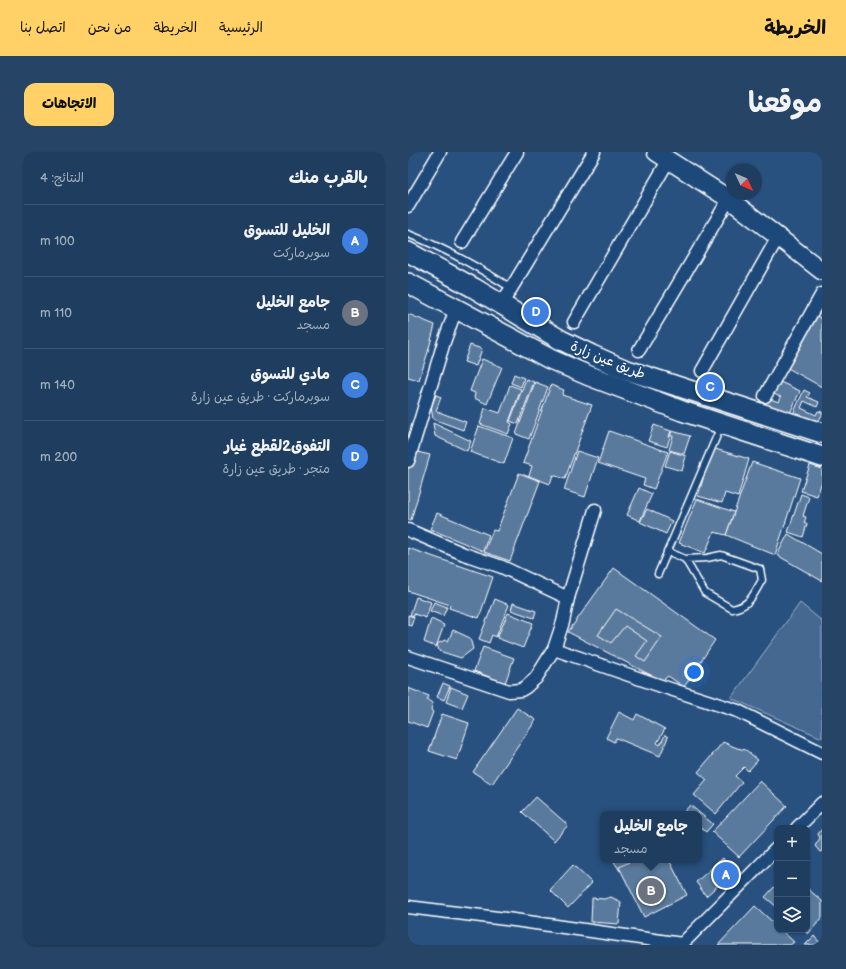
<!DOCTYPE html>
<html lang="ar">
<meta charset="utf-8">
<style>
:root{--surface:#1e3d5f;--page:#264465;--text:#f1f3f6;--muted:#a1aebd;--line:#3c5674;--accent:#ffd166}
body{margin:0;font-family:"Balsamiq Sans","Playpen Sans Arabic",sans-serif;background:var(--page);color:var(--text);direction:rtl}
.controls{position:absolute;right:12px;bottom:12px;display:grid;overflow:hidden;border-radius:8px;box-shadow:0 1px 3px #0004}
.controls button{width:36px;height:36px;display:grid;place-items:center;padding:0;border:0;border-bottom:1px solid var(--line);background:var(--surface);color:var(--text);font:20px sans-serif}
.compass{position:absolute;left:318px;top:12px;width:36px;height:36px;border-radius:50%;background:var(--surface);box-shadow:0 1px 3px #0004;rotate:134deg}
.you{position:absolute;left:286px;top:520px;width:14px;height:14px;margin:-10px;border:3px solid #fff;border-radius:50%;background:#1a73e8;box-shadow:0 0 0 6px #1a73e833}
.badge{display:grid;place-items:center;width:26px;height:26px;border-radius:50%;background:var(--accent);color:#fff;font-size:13px;font-weight:700}
.pin{position:absolute;translate:-50% -50%;border:2px solid #fff;box-shadow:0 1px 4px #0006}
.popup{position:absolute;left:192px;top:659px;width:102px;height:52px;box-sizing:border-box;display:grid;place-content:center;border-radius:8px;background:var(--surface);filter:drop-shadow(0 1px 3px #0005);font-size:13px;white-space:nowrap;color:var(--muted)}
.popup b{font-size:15px;color:var(--text)}
.popup::after{content:'';position:absolute;left:50%;top:100%;margin-left:-8px;border:8px solid transparent;border-top-color:var(--surface)}
.list{margin:0;padding:0;list-style:none}
h2{display:flex;justify-content:space-between;align-items:center;height:52px;margin:0;padding:0 16px;font-size:17px}
h2 small{font-size:13px;font-weight:400;color:var(--muted)}
.list li{display:grid;grid-template-columns:26px 1fr auto;gap:12px;align-items:center;box-sizing:border-box;height:72px;padding:0 16px;border-top:1px solid var(--line)}
.list b{display:block;font-size:15px;white-space:nowrap}
.list p{margin:0;font-size:13px;white-space:nowrap;color:var(--muted)}
.list em{font-size:13px;font-style:normal;color:var(--muted)}
.icon{flex:none;width:22px;height:22px;fill:none;stroke:currentColor;stroke-width:2;stroke-linecap:round;stroke-linejoin:round}
.map{position:relative;flex:none;width:414px;height:793px;overflow:hidden;direction:ltr;border-radius:12px}
header{display:flex;align-items:center;gap:24px;box-sizing:border-box;height:56px;padding:0 20px;background:var(--accent);color:#111}
header strong{font-size:19px}
nav{display:flex;gap:22px;margin-inline-start:auto;font-size:14px}
.intro{display:flex;align-items:center;justify-content:space-between;box-sizing:border-box;height:96px;padding:0 24px}
h1{margin:0;font-size:28px}
.button{padding:10px 18px;border-radius:12px;background:var(--accent);color:#111;font-size:14px;font-weight:700}
main{display:flex;gap:24px;padding:0 24px}
aside{flex:1;background:var(--surface);border-radius:12px;box-shadow:0 1px 3px #0004}
.map>svg:first-child{display:block}
.green{fill:#446890;stroke:#a2b4c8}
.building{fill:#5a7a9d;stroke:#fff}
.lines{fill:none;stroke-linecap:round;stroke-linejoin:round}
.lane-casing{stroke:#fff;stroke-width:9}
.street-casing{stroke:#fff;stroke-width:15}
.secondary-casing{stroke:#fff;stroke-width:20}
.primary-casing{stroke:#fff;stroke-width:22}
.lane{stroke:#1f4a7a;stroke-width:6}
.street{stroke:#1f4a7a;stroke-width:12}
.secondary{stroke:#1f4a7a;stroke-width:17}
.primary{stroke:#1f4a7a;stroke-width:19}
.labels{text-anchor:middle;dominant-baseline:central;stroke-width:3.5;stroke-linejoin:round;paint-order:stroke}
.street-label{font-size:14px;fill:#fff;stroke:#1f4a7a}
</style>
<header>
<strong>الخريطة</strong>
<nav><a>الرئيسية</a><a>الخريطة</a><a>من نحن</a><a>اتصل بنا</a></nav>
</header>
<div class="intro"><h1>موقعنا</h1><a class="button">الاتجاهات</a></div>
<main>
<div class="map">
<svg width="414" height="793" viewBox="0 0 414 793">
<rect width="100%" height="100%" fill="#28517f"/>
<filter id="ink" filterUnits="userSpaceOnUse"><feTurbulence type="fractalNoise" baseFrequency=".025" numOctaves="2"/><feDisplacementMap in="SourceGraphic" scale="8" xChannelSelector="R" yChannelSelector="G"/><feConvolveMatrix kernelMatrix="1 2 1 2 8 2 1 2 1" color-interpolation-filters="sRGB"/></filter>
<g filter="url(#ink)">
<path class="green" d="M392,451L414,469V586L323,546Z"/>
<g class="building">
<path d="M0,162L27,173L20,200L11,228L0,225Z"/>
<path d="M406,162L414,167V235L376,214Z"/>
<path d="M62,193L74,197L68,214L56,210Z"/>
<path d="M74,207L94,215L79,252L66,246L67,241L62,239Z"/>
<path d="M106,222L116,226L113,235L103,231Z"/>
<path d="M118,227L126,230L110,272L102,269Z"/>
<path d="M370,229L392,239L379,268L353,258L359,246L371,250L373,245L363,241Z"/>
<path d="M127,230L140,235L121,287L108,282Z"/>
<path d="M102,233L113,237L101,270L104,272L100,282L72,272L77,256L92,261Z"/>
<path d="M143,233L156,238L154,243L184,253L157,327L145,323L142,332L121,324L124,314L115,311Z"/>
<path d="M396,238L402,241L399,245L411,250L409,255L396,249L393,256L408,263L410,259L414,260V263L408,273L385,262Z"/>
<path d="M28,243L33,245L28,259L58,270L55,278L25,267L23,255Z"/>
<path d="M25,271L63,289L59,299L27,284Z"/>
<path d="M246,273L263,279L261,285H262L259,295L240,289Z"/>
<path d="M71,274L105,286L96,312L62,300Z"/>
<path d="M201,279L260,300L246,337L235,333L237,327L190,311Z"/>
<path d="M264,279L282,284L276,302L261,298L265,284H262Z"/>
<path d="M304,296L341,307L330,345L317,341L314,351L290,344Z"/>
<path d="M5,299L22,303L3,368H0V315Z"/>
<path d="M169,299L190,306L177,345L156,338Z"/>
<path d="M262,299L278,304L274,319L257,314Z"/>
<path d="M344,310L392,326L367,403L318,383Z"/>
<path d="M402,313L414,317V329L409,344L393,339Z"/>
<path d="M111,321L132,329L102,409L76,400L85,378L89,379Z"/>
<path d="M231,336L244,342L232,369L219,363Z"/>
<path d="M393,342L401,345L395,364L398,365L396,371L399,372L395,385L380,380Z"/>
<path d="M289,347L326,360L318,383L306,380L297,401L271,391Z"/>
<path d="M239,357L264,369L258,382L232,370Z"/>
<path d="M29,361L81,383L75,399L22,377Z"/>
<path d="M380,382L414,402V429L369,403Z"/>
<path d="M0,396L85,425L71,466L41,456L42,453L0,439Z"/>
<path d="M206,416L307,488L276,535L260,524L254,529L160,480Z"/>
<path d="M8,445L23,450L18,466L6,462V464L2,463Z"/>
<path d="M87,447L101,453L88,485L84,483L81,491L71,487Z"/>
<path d="M26,450L39,455L35,464L22,459Z"/>
<path d="M105,451L128,459L126,466L103,458Z"/>
<path d="M208,457L254,485L237,510L228,504L239,489L217,474L203,491L190,483Z"/>
<path d="M100,461L125,471L115,496L89,486Z"/>
<path d="M0,463L6,465L3,474L0,473Z"/>
<path d="M23,467L36,473L28,495L16,490Z"/>
<path d="M45,478L62,486L65,497L53,506L31,499L29,492L37,488L40,489Z"/>
<path d="M75,495L106,506L97,531L66,519Z"/>
<path d="M35,531L42,534L36,548L29,545Z"/>
<path d="M43,535L60,542L54,556L38,550Z"/>
<path d="M0,536L21,544L19,548L25,551L23,558L25,560L19,576L0,569Z"/>
<path d="M109,556L128,568L84,632L65,620Z"/>
<path d="M211,560L226,568L229,562L257,577L249,591L252,593L257,583L260,585L252,604L208,586L206,590L198,586Z"/>
<path d="M34,562L61,571L49,608L21,599Z"/>
<path d="M315,590L329,596L338,598L350,608L340,619L336,615L327,624L334,630L308,662L286,643L299,628L290,620Z"/>
<path d="M352,629L379,654L331,705L304,680Z"/>
<path d="M128,645L160,673L146,689L114,660Z"/>
<path d="M282,653L305,672L298,680L291,674V662H277L275,661Z"/>
<path d="M414,677V699L412,700L407,694L412,686L410,682Z"/>
<path d="M315,706L324,721L298,744L288,730Z"/>
<path d="M205,708H230L212,719Z"/>
<path d="M225,708H261L279,743L236,765L211,715Z"/>
<path d="M165,713L184,731L160,756L142,738Z"/>
<path d="M369,732V755L357,745Z"/>
<path d="M399,736L414,749V766L400,782L395,778H399Z"/>
<path d="M203,745L213,750L211,772L183,770L184,746L196,747Z"/>
<path d="M347,754L369,774V778H373L386,790L382,793H310Z"/>
<path d="M406,784L414,793H397Z"/>
</g>
<g class="lines">
<defs>
<g id="lane">
<path d="M0,82C37,96 70,115 103,136"/>
<path d="M259,399L277,407L299,406L313,403L352,417L354,428C345,443 342,454 324,457L297,441L277,407"/>
<path d="M250,422L313,274"/>
</g>
<g id="street">
<path d="M0,54L32,0"/>
<path d="M54,90L109,0"/>
<path d="M93,153L186,0"/>
<path d="M166,170L260,9"/>
<path d="M231,198L321,47"/>
<path d="M294,219L370,85"/>
<path d="M357,244L414,142"/>
<path d="M0,309L36,190L48,157"/>
<path d="M0,378L56,402L94,415L160,446L155,470L146,497L128,526L118,535L113,538L101,539L0,505"/>
<path d="M160,446L187,358"/>
<path d="M146,497L250,533L330,559L414,601"/>
<path d="M389,676L414,651"/>
<path d="M0,755L106,768L274,792"/>
<path d="M273,793L369,696"/>
</g>
<path id="secondary" d="M248,0L321,47L414,119"/>
<g id="primary">
<path d="M0,100L66,136L153,188L184,203L216,217L414,281"/>
<path d="M0,131L142,207L179,223L274,259L414,305"/>
</g>
</defs>
<use href="#lane" class="lane-casing"/>
<use href="#street" class="street-casing"/>
<use href="#secondary" class="secondary-casing"/>
<use href="#primary" class="primary-casing"/>
<use href="#lane" class="lane"/>
<use href="#street" class="street"/>
<use href="#secondary" class="secondary"/>
<use href="#primary" class="primary"/>
</g>
</g>
<g class="labels">
<g class="street-label">
<text transform="translate(200 208) rotate(22)">طريق عين زارة</text>
</g>
</g>
</svg>
<div class="controls">
<button>+</button>
<button>−</button>
<button><svg class="icon" aria-label="layers" viewBox="0 0 24 24"><path d="M12 4l9 5-9 5-9-5zM3 14l9 5 9-5"/></svg></button>
</div>
<svg class="compass" viewBox="-18 -18 36 36"><path d="M0-13l5 13h-10z" fill="#e53935"/><path d="M0 13l5-13h-10z" fill="#a1aebd"/></svg>
<div class="you"></div>
<div class="pin badge" style="left:318px;top:723px;background:#3f7fe0">A</div>
<div class="pin badge" style="left:243px;top:739px;background:#6b7280">B</div>
<div class="popup"><b>جامع الخليل</b>مسجد</div>
<div class="pin badge" style="left:302px;top:235px;background:#3f7fe0">C</div>
<div class="pin badge" style="left:128px;top:160px;background:#3f7fe0">D</div>
</div>
<aside>
<h2>بالقرب منك<small>النتائج: 4</small></h2>
<ul class="list">
<li><span class="badge" style="background:#3f7fe0">A</span><div><b>الخليل للتسوق</b><p>سوبرماركت</p></div><em>100 m</em></li>
<li><span class="badge" style="background:#6b7280">B</span><div><b>جامع الخليل</b><p>مسجد</p></div><em>110 m</em></li>
<li><span class="badge" style="background:#3f7fe0">C</span><div><b>مادي للتسوق</b><p>سوبرماركت · طريق عين زارة</p></div><em>140 m</em></li>
<li><span class="badge" style="background:#3f7fe0">D</span><div><b>التفوق2لقطع غيار</b><p>متجر · طريق عين زارة</p></div><em>200 m</em></li>
</ul>
</aside>
</main>
